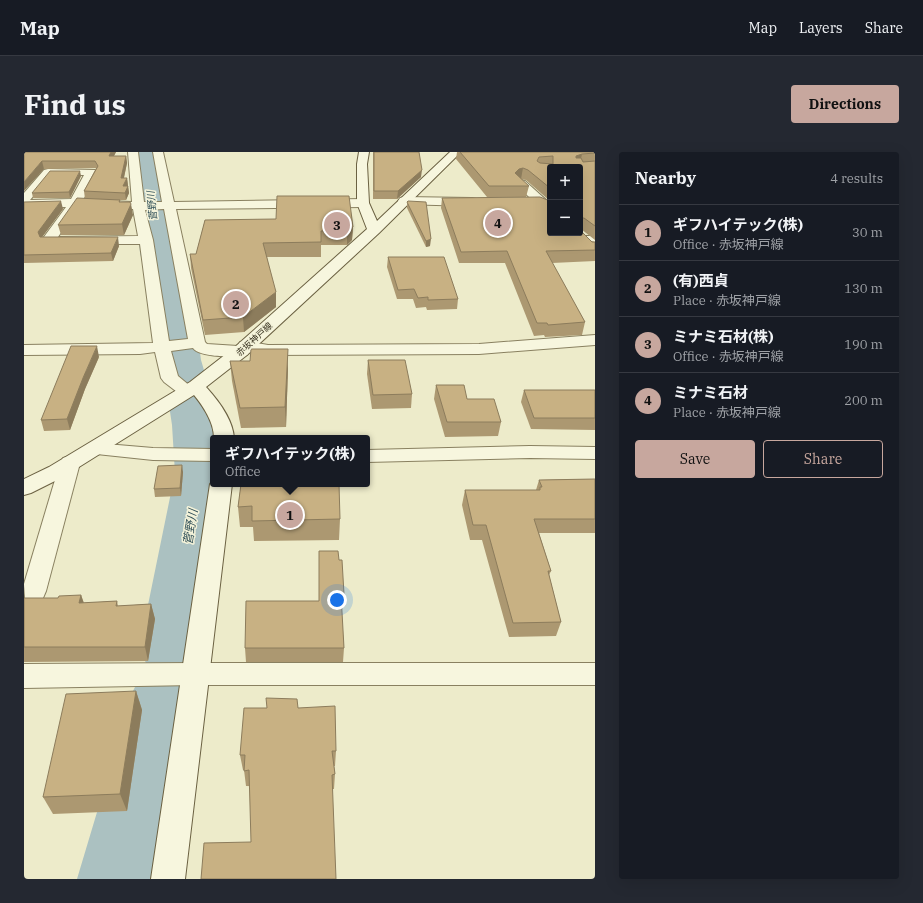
<!DOCTYPE html>
<meta charset="utf-8">
<style>
:root{--surface:#171b24;--page:#242831;--text:#f1f3f6;--muted:#9ea1a6;--line:#363941;--accent:#c7a79e}
body{margin:0;font-family:"IBM Plex Serif","Noto Sans JP",serif;background:var(--page);color:var(--text)}
.controls{position:absolute;right:12px;top:12px;display:grid;overflow:hidden;border-radius:4px;box-shadow:0 4px 16px #0002}
.controls button{width:36px;height:36px;display:grid;place-items:center;padding:0;border:0;border-bottom:1px solid var(--line);background:var(--surface);color:var(--text);font:20px sans-serif}
.you{position:absolute;left:313px;top:448px;width:14px;height:14px;margin:-10px;border:3px solid #fff;border-radius:50%;background:#1a73e8;box-shadow:0 0 0 6px #1a73e833}
.badge{display:grid;place-items:center;width:26px;height:26px;border-radius:50%;background:var(--accent);color:#111;font-size:13px;font-weight:700}
.pin{position:absolute;translate:-50% -50%;border:2px solid #fff;box-shadow:0 1px 4px #0006}
.popup{position:absolute;left:186px;top:283px;width:160px;height:52px;box-sizing:border-box;display:grid;place-content:center;border-radius:4px;background:var(--surface);filter:drop-shadow(0 1px 3px #0005);font-size:13px;white-space:nowrap;color:var(--muted)}
.popup b{font-size:15px;color:var(--text)}
.popup::after{content:'';position:absolute;left:50%;top:100%;margin-left:-8px;border:8px solid transparent;border-top-color:var(--surface)}
.list{margin:0;padding:0;list-style:none}
h2{display:flex;justify-content:space-between;align-items:center;height:52px;margin:0;padding:0 16px;font-size:17px}
h2 small{font-size:13px;font-weight:400;color:var(--muted)}
.list li{display:grid;grid-template-columns:26px 1fr auto;gap:12px;align-items:center;box-sizing:border-box;height:56px;padding:0 16px;border-top:1px solid var(--line)}
.list b{display:block;font-size:15px;white-space:nowrap}
.list p{margin:0;font-size:13px;white-space:nowrap;color:var(--muted)}
.list em{font-size:13px;font-style:normal;color:var(--muted)}
.actions{display:flex;gap:8px;padding:12px 16px}
.actions a{flex:1;padding:9px 0;border:1px solid var(--accent);border-radius:4px;text-align:center;font-size:14px;color:var(--accent)}
.actions .main{background:var(--accent);color:#111}
.map{position:relative;flex:none;width:571px;height:727px;overflow:hidden;border-radius:4px}
header{display:flex;align-items:center;gap:24px;box-sizing:border-box;height:56px;padding:0 20px;background:var(--surface);border-bottom:1px solid var(--line)}
header strong{font-size:19px}
nav{display:flex;gap:22px;margin-inline-start:auto;font-size:14px}
.intro{display:flex;align-items:center;justify-content:space-between;box-sizing:border-box;height:96px;padding:0 24px}
h1{margin:0;font-size:28px}
.button{padding:10px 18px;border-radius:4px;background:var(--accent);color:#111;font-size:14px;font-weight:700}
main{display:flex;gap:24px;padding:0 24px}
aside{flex:1;background:var(--surface);border-radius:4px;box-shadow:0 4px 16px #0002}
.map>svg:first-child{display:block}
.lines{fill:none;stroke-linecap:round;stroke-linejoin:round}
.river{fill:#abc1c1;fill-rule:evenodd}
.street-casing{stroke:#898060;stroke-width:2}
.secondary-casing{stroke:#6b6142;stroke-width:2}
.street{fill:#f7f6de;fill-rule:evenodd}
.secondary{fill:#f7f6de;fill-rule:evenodd}
.wall{fill:#ac9871}
.shaded-wall{fill:#8c7c5c}
.building{fill:#c8b183;stroke:#8c7c5c;fill-rule:evenodd}
.labels{text-anchor:middle;dominant-baseline:central;stroke-width:3;stroke-linejoin:round;paint-order:stroke}
.far-street-label{font-size:9px;fill:#3a3422;stroke:#f4f3da}
.far-water-label{font-size:10px;font-style:italic;fill:#325159;stroke:#f4f3da}
.water-label{font-size:12px;font-style:italic;fill:#325159;stroke:#f4f3da}
</style>
<header>
<strong>Map</strong>
<nav><a>Map</a><a>Layers</a><a>Share</a></nav>
</header>
<div class="intro"><h1>Find us</h1><a class="button">Directions</a></div>
<main>
<div class="map">
<svg width="571" height="727" viewBox="0 0 571 727">
<rect width="100%" height="100%" fill="#edebca"/>
<g class="lines">
<g class="river">
<path d="M109,0H135L148,101L173,177L177,208L182,225L176,234L161,238L146,234L140,225L137,208L135,177L116,101Z"/>
<path d="M167,240L182,244L189,253L195,286H189V332H198L177,497L168,515L148,522L161,527L171,547L168,570L131,727H53L100,570L105,547L115,527L136,519L124,515L115,497L151,321L148,273L145,253L152,244Z"/>
</g>
<defs>
<g id="street">
<path d="M104,0H114L120,50H138L129,0H139L150,50L339,47L343,48L345,51L343,54L339,55L152,57L181,190L183,192L214,194L216,190L222,189L244,193L455,192L571,183V193L455,202L244,203L225,200L223,203C212,205 176,206 169,196L147,199L154,224L172,239L169,243L163,244L157,243L140,230L137,226L131,200L116,202L0,203V193L129,191L116,92H19L17,89L42,55L0,56V41L20,18L24,17L72,18L74,20L59,48L108,50ZM27,23H60L47,47L6,48ZM54,55L109,57L114,84L34,85ZM140,57L164,187L145,189L129,88L121,58Z"/>
<path d="M497,28L501,29L521,47L523,50L521,53H513L491,31L493,29Z"/>
<path d="M380,45L448,46L452,47L454,50L452,53L448,54L376,52L374,49L376,46Z"/>
<path d="M562,84H571V92L557,91L555,88L557,85Z"/>
<path d="M70,291L129,296L189,297V309L129,308L63,301L60,297L63,293Z"/>
<path d="M506,294L571,295V307L506,306L343,310V298Z"/>
<path d="M46,304L53,306L56,311L22,439L19,446L10,448L1,446L0,432L36,311L39,306Z"/>
<path d="M171,511H571V533H171L0,536V512Z"/>
</g>
<g id="secondary">
<path d="M335,0H345L343,12L345,51L353,69L426,0H437L355,81L223,203L182,235C194,248 209,268 210,286H190C190,270 179,254 170,243L39,325L7,341L0,343V327L25,315L166,230L211,195L343,77L333,51V12Z"/>
<path d="M189,328V332H208L161,727H127L186,332Z"/>
</g>
</defs>
<use href="#street" class="street-casing"/>
<use href="#secondary" class="secondary-casing"/>
<use href="#street" class="street"/>
<use href="#secondary" class="secondary"/>
</g>
<g class="wall">
<path d="M0,0H92L90,4H102L103,11L100,26H103L105,41L102,48H96V50L109,63L100,83H37L34,73L61,47L60,39L72,16L20,17Z"/>
<path d="M349,0H395L397,25L373,47H349Z"/>
<path d="M433,0H571V88L557,77H556V15H526V49L502,28L497,27L505,34L502,45H463L432,7Z"/>
<path d="M57,24L46,46H9L8,41Z"/>
<path d="M418,46L571,90V109L528,111L561,170L558,183L521,185L520,183L510,184L481,111H435L417,56Z"/>
<path d="M0,50L39,57L18,85L95,94L89,109L0,111Z"/>
<path d="M383,50L406,94L402,95L383,56Z"/>
<path d="M181,68L329,75L328,88L323,93H297V105H243L252,155L220,180L181,183L167,116L166,102H172Z"/>
<path d="M364,105L434,147L433,157L403,158L402,155L392,156L389,147H373L363,115Z"/>
<path d="M75,205L61,237L46,278L20,279L17,268Z"/>
<path d="M344,208L388,242L387,256L348,257L343,222Z"/>
<path d="M206,209H226L264,216L262,275L217,276L208,229Z"/>
<path d="M412,233L443,247L477,270L474,284L421,285L410,247Z"/>
<path d="M500,238H571V278L507,277L497,250Z"/>
<path d="M159,320L157,344L131,345L130,337Z"/>
<path d="M571,327V381H515L527,419L525,423L537,470L532,484L485,485L458,388H446L438,353L441,338H512L515,328Z"/>
<path d="M217,332L316,367L315,388L230,389L229,375H216L214,355Z"/>
<path d="M315,408L320,442V455H317L320,496L319,510H222L221,496L295,449Z"/>
<path d="M57,443L60,451L93,449L94,454L127,452L131,467L124,509L0,510V446H34Z"/>
<path d="M112,539L118,558L103,659L29,662L19,645Z"/>
<path d="M274,556L312,599L311,614H310L311,622L310,637L222,634L220,618H219L216,603Z"/>
</g>
<g class="shaded-wall">
<path d="M87,0H92L86,11L85,4Z"/>
<path d="M558,2L556,12L550,14L552,4Z"/>
<path d="M102,4L103,11L98,34L97,26Z"/>
<path d="M18,9L20,17L0,39V30Z"/>
<path d="M499,16L497,27L491,21L495,17Z"/>
<path d="M398,18L397,25L373,47L374,39Z"/>
<path d="M56,19L57,24L46,46L45,40Z"/>
<path d="M103,26L104,34L100,41L99,34Z"/>
<path d="M104,34L105,41L102,48L101,41Z"/>
<path d="M37,49L39,57L16,88L14,80Z"/>
<path d="M107,52L109,63L100,83L98,72Z"/>
<path d="M329,75L328,88L323,93V79Z"/>
<path d="M94,85L95,94L89,109L87,101Z"/>
<path d="M407,87L406,94L402,95V89Z"/>
<path d="M252,140V155L220,180L219,165Z"/>
<path d="M73,194L75,205L61,237L46,278L43,267L59,226Z"/>
<path d="M264,197V216L262,275L261,255Z"/>
<path d="M158,313L159,320L157,344L156,336Z"/>
<path d="M57,443L62,458L55,451Z"/>
<path d="M127,452L131,467L124,509L121,495Z"/>
<path d="M112,539L118,558L103,659L96,642Z"/>
</g>
<g class="building">
<path d="M0,0H87L85,4H102L97,26H103L99,34H104L101,41L60,39L74,14L71,9H18L0,30Z"/>
<path d="M350,0H395L398,18L374,39H350Z"/>
<path d="M436,0H571V1L558,2L552,4V6H557L559,10L571,9V74L560,66H558L557,68H556V15H526V36L504,18L499,16L495,17L491,21L505,34H465ZM529,4V12L516,11L513,9L515,5Z"/>
<path d="M26,19H56L45,40L8,41Z"/>
<path d="M253,44H325L329,75L323,79H297V90L239,91L252,140L219,165L179,168L166,102H172L181,68L252,67Z"/>
<path d="M516,45L526,49V81H556V78L568,90H571V98L522,99L561,170L524,173L523,171H513L483,99L437,100L418,46Z"/>
<path d="M53,46L96,48L95,50H106L107,52L98,72L34,73Z"/>
<path d="M37,49L14,80L16,85H94L87,101L0,103V50Z"/>
<path d="M384,49L402,50L407,87L402,89L383,50Z"/>
<path d="M364,105H420L434,147L404,148V145L394,146L390,137L374,138Z"/>
<path d="M47,194H73L59,226L43,267L17,268Z"/>
<path d="M227,197H264L261,255L216,256L206,209H226Z"/>
<path d="M344,208H381L388,242L349,243Z"/>
<path d="M412,233H440L443,247H470L477,270H423Z"/>
<path d="M500,238H571V266H510Z"/>
<path d="M158,313L156,336L130,337L134,314Z"/>
<path d="M571,327V367H510L527,419H524L537,470L489,471L462,373H449L441,338H516V335H518L515,328Z"/>
<path d="M217,332H315L316,367L228,369V354L214,355Z"/>
<path d="M295,399H314L315,408H318L320,442H317L320,496H221L222,449H295Z"/>
<path d="M57,443L55,451L93,449L92,454L127,452L121,495H0V446H34L35,444Z"/>
<path d="M112,539L96,642L19,645L42,542Z"/>
<path d="M242,546L273,547L274,556L311,554L312,599H308L311,622L308,623L312,727H177L180,691L227,690L225,618L220,619L221,603H216L220,556H243Z"/>
</g>
<g class="labels">
<g class="far-street-label">
<text transform="translate(230 187) rotate(-42)">赤坂神戸線</text>
</g>
<g class="far-water-label">
<text transform="translate(128 54) rotate(-96)">菅野川</text>
</g>
<g class="water-label">
<text transform="translate(166 375) rotate(-81)">菅野川</text>
</g>
</g>
</svg>
<div class="controls">
<button>+</button>
<button>−</button>
</div>
<div class="you"></div>
<div class="pin badge" style="left:266px;top:363px">1</div>
<div class="popup"><b>ギフハイテック(株)</b>Office</div>
<div class="pin badge" style="left:212px;top:152px">2</div>
<div class="pin badge" style="left:313px;top:73px">3</div>
<div class="pin badge" style="left:474px;top:71px">4</div>
</div>
<aside>
<h2>Nearby<small>4 results</small></h2>
<ul class="list">
<li><span class="badge">1</span><div><b>ギフハイテック(株)</b><p>Office · 赤坂神戸線</p></div><em>30 m</em></li>
<li><span class="badge">2</span><div><b>(有)西貞</b><p>Place · 赤坂神戸線</p></div><em>130 m</em></li>
<li><span class="badge">3</span><div><b>ミナミ石材(株)</b><p>Office · 赤坂神戸線</p></div><em>190 m</em></li>
<li><span class="badge">4</span><div><b>ミナミ石材</b><p>Place · 赤坂神戸線</p></div><em>200 m</em></li>
</ul>
<div class="actions"><a class="main">Save</a><a>Share</a></div>
</aside>
</main>
